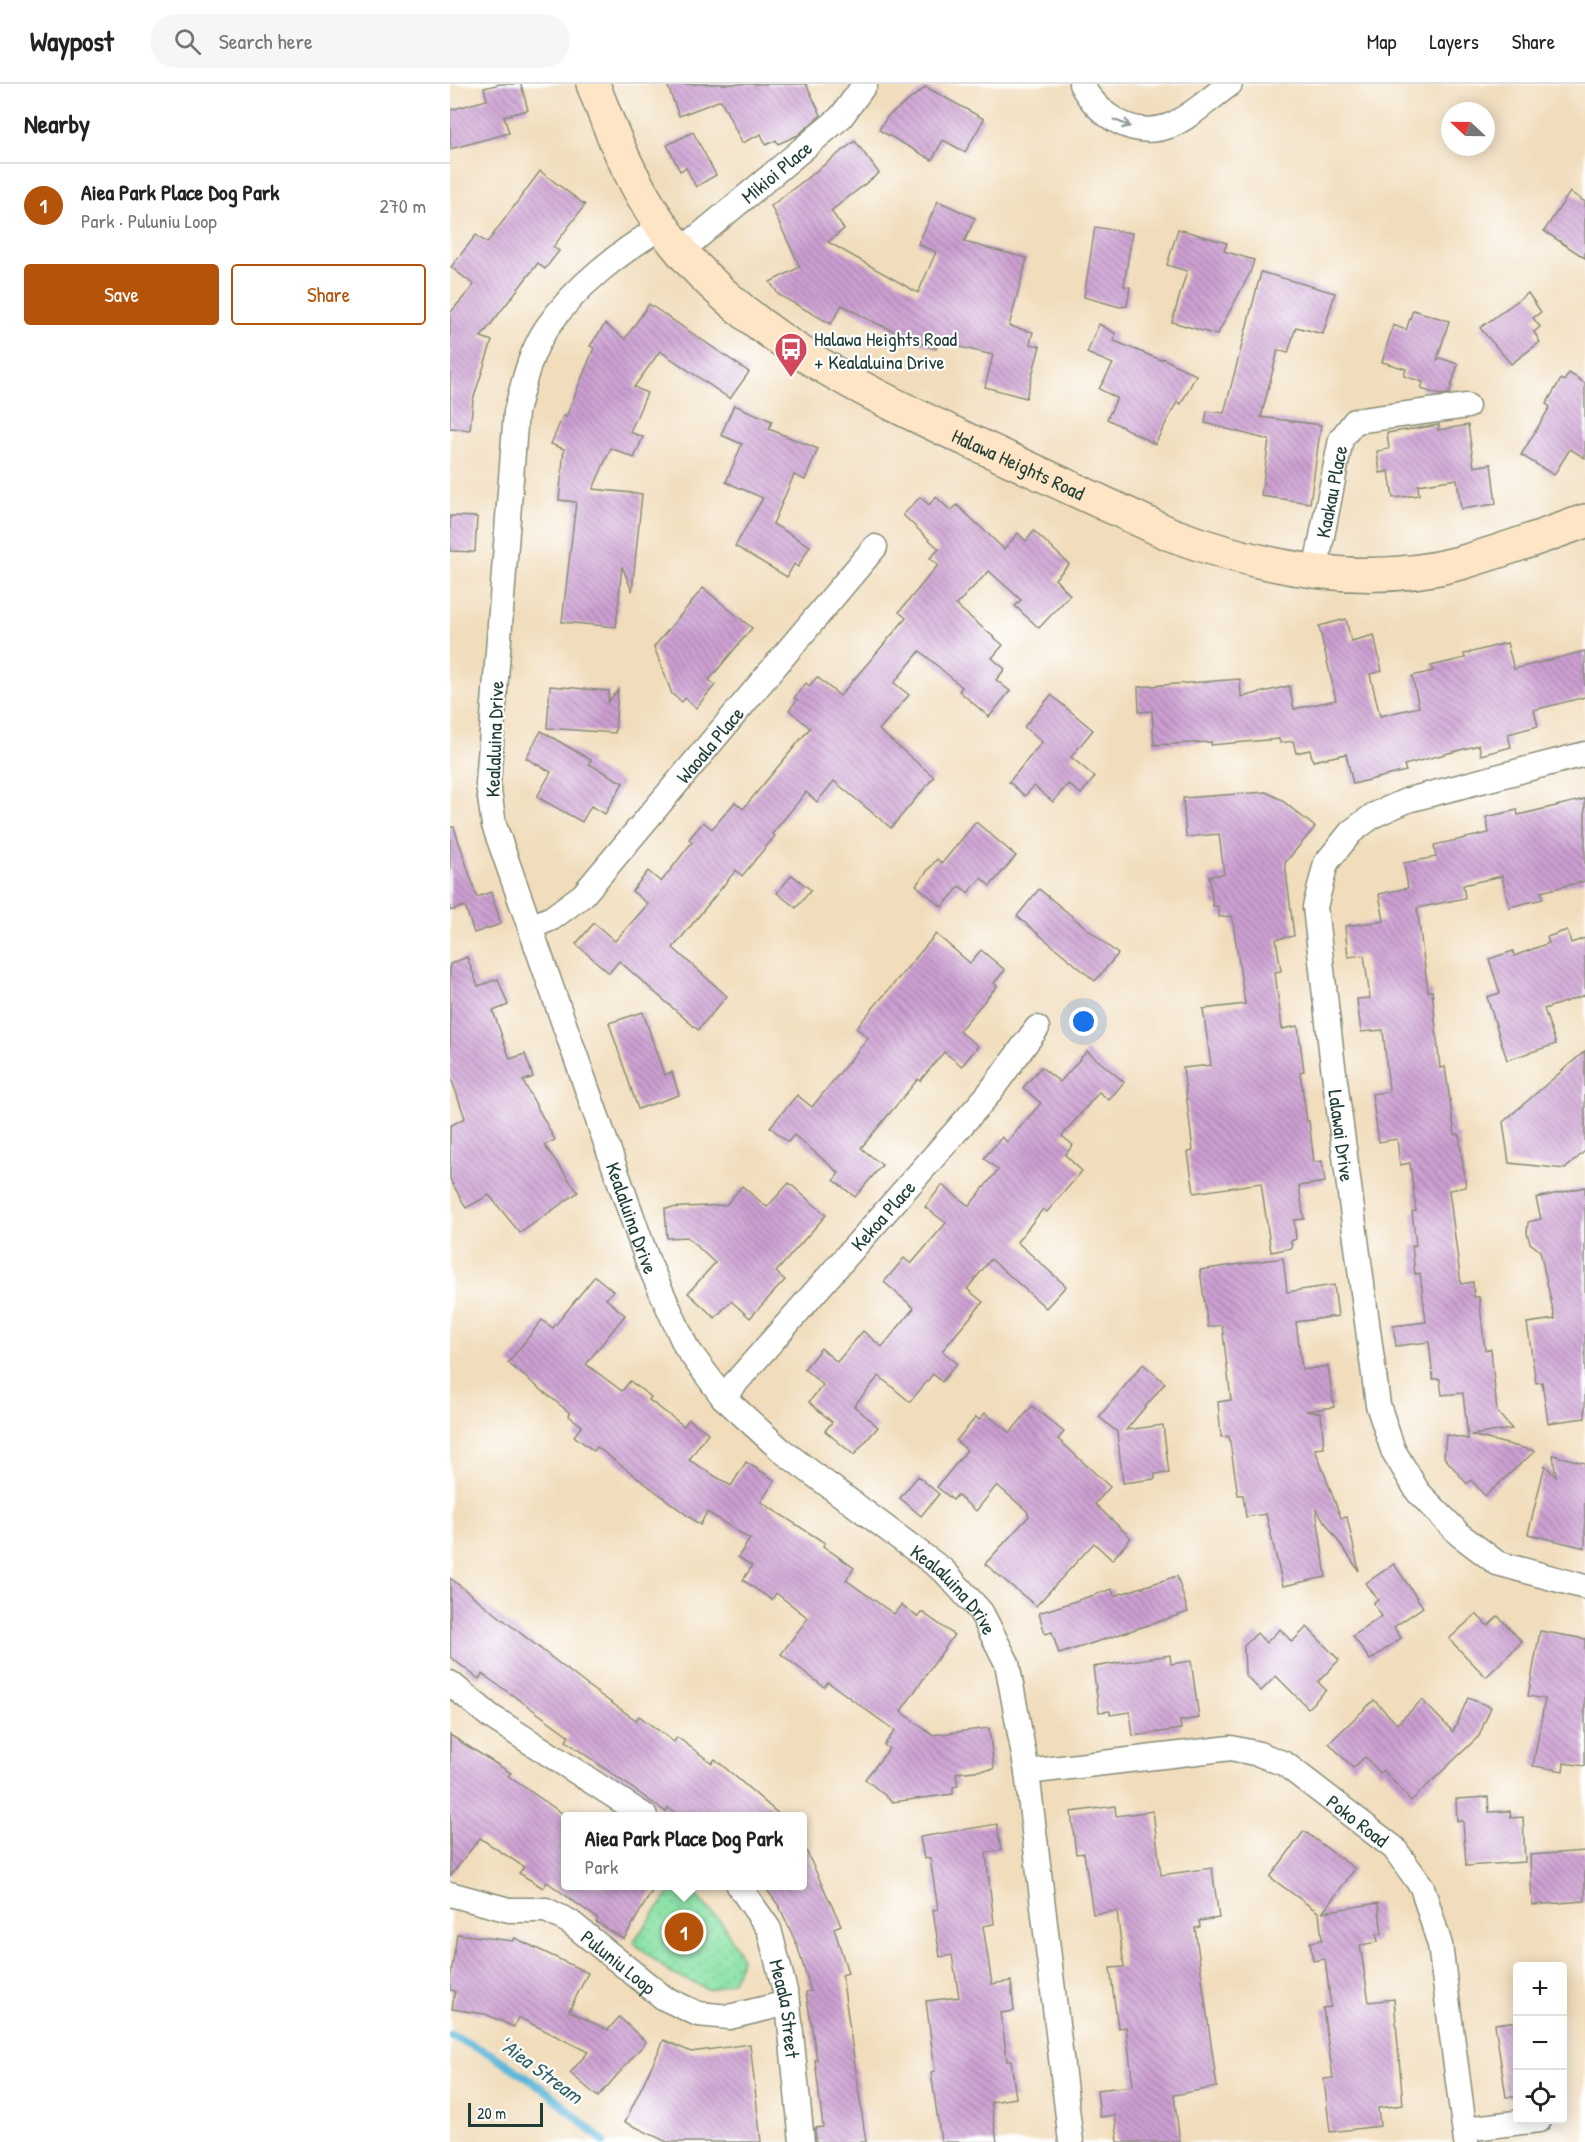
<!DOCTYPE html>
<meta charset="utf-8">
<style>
:root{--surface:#fff;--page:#f6f6f6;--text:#222;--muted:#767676;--line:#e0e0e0;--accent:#b45309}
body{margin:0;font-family:"Patrick Hand",sans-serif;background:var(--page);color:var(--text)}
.controls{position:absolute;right:18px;bottom:18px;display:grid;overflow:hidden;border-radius:6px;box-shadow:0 3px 15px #0003}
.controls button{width:54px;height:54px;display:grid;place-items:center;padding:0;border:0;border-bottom:2px solid var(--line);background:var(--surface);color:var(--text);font:30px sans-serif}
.compass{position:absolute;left:991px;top:18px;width:54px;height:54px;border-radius:50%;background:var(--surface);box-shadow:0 3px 15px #0003;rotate:292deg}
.scale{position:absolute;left:18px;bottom:15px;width:75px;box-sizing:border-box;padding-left:6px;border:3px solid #1f3d34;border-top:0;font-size:16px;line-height:21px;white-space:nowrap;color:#1f3d34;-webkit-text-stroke:4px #fff;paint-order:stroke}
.you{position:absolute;left:634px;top:938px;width:21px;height:21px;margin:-15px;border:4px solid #fff;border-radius:50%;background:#1a73e8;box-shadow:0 0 0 9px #1a73e833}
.badge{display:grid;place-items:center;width:39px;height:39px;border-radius:50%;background:var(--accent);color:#fff;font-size:20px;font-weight:700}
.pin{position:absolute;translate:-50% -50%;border:3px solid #fff;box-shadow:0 2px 6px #0006}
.popup{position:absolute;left:111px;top:1728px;width:246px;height:78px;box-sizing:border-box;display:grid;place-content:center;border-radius:6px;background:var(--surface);filter:drop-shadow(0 2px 4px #0005);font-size:20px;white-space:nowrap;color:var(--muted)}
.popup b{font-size:22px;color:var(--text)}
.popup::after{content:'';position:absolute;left:50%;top:100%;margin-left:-12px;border:12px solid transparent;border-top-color:var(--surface)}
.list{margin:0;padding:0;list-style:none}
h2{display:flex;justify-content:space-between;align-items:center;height:78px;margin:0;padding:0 24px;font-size:26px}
h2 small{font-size:20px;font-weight:400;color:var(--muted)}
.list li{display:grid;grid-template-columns:39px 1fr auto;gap:18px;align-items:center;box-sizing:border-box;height:84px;padding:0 24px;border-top:2px solid var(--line)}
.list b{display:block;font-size:22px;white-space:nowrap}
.list p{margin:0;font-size:20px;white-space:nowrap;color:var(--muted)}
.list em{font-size:20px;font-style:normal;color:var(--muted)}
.actions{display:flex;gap:12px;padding:18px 24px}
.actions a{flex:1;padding:14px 0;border:2px solid var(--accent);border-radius:6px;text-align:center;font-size:21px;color:var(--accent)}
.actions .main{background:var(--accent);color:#fff}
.icon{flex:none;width:33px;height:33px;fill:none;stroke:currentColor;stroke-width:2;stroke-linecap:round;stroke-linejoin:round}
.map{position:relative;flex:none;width:1135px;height:2058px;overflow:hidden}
header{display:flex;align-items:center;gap:36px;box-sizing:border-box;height:84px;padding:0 30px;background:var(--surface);border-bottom:2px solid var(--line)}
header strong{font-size:28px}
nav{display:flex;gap:33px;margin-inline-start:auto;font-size:21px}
.search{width:420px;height:54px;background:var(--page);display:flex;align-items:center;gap:15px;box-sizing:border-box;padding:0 21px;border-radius:33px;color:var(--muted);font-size:22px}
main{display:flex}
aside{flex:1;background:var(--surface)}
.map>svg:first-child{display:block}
.grass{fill:url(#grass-dots);stroke:#548f6c;stroke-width:1.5}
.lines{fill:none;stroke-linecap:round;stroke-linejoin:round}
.stream{stroke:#5ab6d8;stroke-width:8}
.building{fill:url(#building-back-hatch)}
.street-casing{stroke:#888d78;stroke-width:27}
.secondary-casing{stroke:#888d78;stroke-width:36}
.street{stroke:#fff;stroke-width:24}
.secondary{stroke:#fde5c5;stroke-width:33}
.oneway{stroke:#8f9e9a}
.labels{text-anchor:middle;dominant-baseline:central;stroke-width:4.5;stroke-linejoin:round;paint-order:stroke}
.street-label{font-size:20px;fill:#1f3d34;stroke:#fff}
.poi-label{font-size:20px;fill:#1f3d34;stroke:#fff;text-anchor:start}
.water-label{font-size:21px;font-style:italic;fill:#316165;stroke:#fff}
</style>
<header>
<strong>Waypost</strong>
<div class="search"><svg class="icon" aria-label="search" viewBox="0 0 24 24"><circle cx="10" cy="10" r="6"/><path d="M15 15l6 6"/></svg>Search here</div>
<nav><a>Map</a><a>Layers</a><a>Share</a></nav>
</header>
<main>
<aside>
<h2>Nearby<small></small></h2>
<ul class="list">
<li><span class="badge">1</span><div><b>Aiea Park Place Dog Park</b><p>Park · Puluniu Loop</p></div><em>270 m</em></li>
</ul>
<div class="actions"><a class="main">Save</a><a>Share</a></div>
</aside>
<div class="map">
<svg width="1135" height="2058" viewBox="0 0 1135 2058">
<defs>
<pattern id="grass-dots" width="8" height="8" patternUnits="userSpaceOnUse" patternTransform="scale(1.5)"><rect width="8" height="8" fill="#88e1a5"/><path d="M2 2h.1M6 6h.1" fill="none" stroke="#75c28f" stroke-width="1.8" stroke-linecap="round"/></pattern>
<pattern id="building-back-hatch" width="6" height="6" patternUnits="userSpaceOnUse" patternTransform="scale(1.5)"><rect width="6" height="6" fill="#cc9fd1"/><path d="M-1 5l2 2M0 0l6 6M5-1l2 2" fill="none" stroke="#a583aa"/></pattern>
</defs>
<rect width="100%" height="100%" fill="#fff"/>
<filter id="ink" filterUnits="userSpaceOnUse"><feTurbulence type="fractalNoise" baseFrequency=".0167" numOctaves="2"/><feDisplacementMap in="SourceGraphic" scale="12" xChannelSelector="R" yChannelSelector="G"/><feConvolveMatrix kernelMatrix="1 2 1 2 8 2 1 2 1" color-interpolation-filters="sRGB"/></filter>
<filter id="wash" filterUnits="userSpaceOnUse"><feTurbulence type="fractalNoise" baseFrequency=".008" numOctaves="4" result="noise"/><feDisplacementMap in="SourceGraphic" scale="24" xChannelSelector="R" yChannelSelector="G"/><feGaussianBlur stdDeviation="1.35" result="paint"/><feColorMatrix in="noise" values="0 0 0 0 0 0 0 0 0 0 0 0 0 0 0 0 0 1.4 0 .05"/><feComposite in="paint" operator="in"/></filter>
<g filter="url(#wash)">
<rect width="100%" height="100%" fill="#f1ddbc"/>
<path class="grass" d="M225,1802H237L272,1839L292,1874L283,1897L260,1906L220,1889L183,1858Z"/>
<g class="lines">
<path class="stream" d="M0,1951L43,1971L98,2008L154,2058"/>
</g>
<g id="blocks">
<g class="building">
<path d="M50,0H71L78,26L54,32L59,49L0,65V26L37,16L34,4Z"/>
<path d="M217,0H356L371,31L348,51L328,60L326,56L316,61L311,50L292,59L271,16L229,32Z"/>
<path d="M476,3L534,35L515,68L493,56L482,76L429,46L437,33Z"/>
<path d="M243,48L266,91L246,103L236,84L230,87L217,61Z"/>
<path d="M405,57L429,89L381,127L394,145L378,158L468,209L486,168L468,160L488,117L525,134L514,158L577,174L559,242L583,248L580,260L590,262L576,314L535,303L543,271L490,258L486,265L421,237L392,221L381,240L329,211L320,198L350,183L321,122Z"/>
<path d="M90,87L135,121L103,163L109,167L95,185L88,179L31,253L42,257L23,316L20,346L0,344V229L24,201L1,183L26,151L37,159Z"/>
<path d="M1120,108L1135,118V174L1094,147Z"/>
<path d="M645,143L682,149L674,202L680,203L677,222L670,223L634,213Z"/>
<path d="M728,145L777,159L774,167L804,176L800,189L767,251L722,238L737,187L717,181Z"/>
<path d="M811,188L885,209L873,250L846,243L838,269L828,266L811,333L871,341L860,419L811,412L819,356L755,339L757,327L774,329Z"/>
<path d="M1078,209L1091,228L1083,234L1090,243L1084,248L1090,258L1061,280L1030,244Z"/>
<path d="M199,220L299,288L280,315L210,267L184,303L197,309L180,348L193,353L184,374L161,364L143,405L192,410L182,507L172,482L166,543L112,538L126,418L109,416L114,365L101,360L113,332L116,333L144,264L140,262L155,240L175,255Z"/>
<path d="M963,226L999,237L987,276L990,274L1008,280L999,310L990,311L971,305L973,298L954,292L956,285L932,278L943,241L956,246Z"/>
<path d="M649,240L665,249L664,257L711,276L712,274L746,291L731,320L727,318L705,360L657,335L667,314L649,305L663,280L637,269Z"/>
<path d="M1119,289L1135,299V374L1120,365L1104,391L1071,371L1100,323L1096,320L1111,295L1114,297Z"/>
<path d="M284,321L322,337L319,345L368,365L355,396L344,391L323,440L360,462L348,483L344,480L337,493L285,462L313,414L276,398L292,360L271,351Z"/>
<path d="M989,341L988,346L1018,341L1024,383L1041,380L1046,420L1011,425L1007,395L968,401L969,411L943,414L939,387L930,389L927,367L939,365L937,349Z"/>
<path d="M470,413L479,421L486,413L501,427L507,421L554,465L568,449L576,457L584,447L619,480L605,495L620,511L589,544L565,522L571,516L539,487L506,521L553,561L542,574L555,585L546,596L560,607L539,633L509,607L512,603L470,567L444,599L459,611L429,646L484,693L441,744L384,697L367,718L356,708L322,750L325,752L292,792L286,786L223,864L277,912L248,946L169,877L159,889L126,860L144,839L165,857L198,820L182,807L198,787L211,798L242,758L239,755L253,738L262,745L285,718L293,725L360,644L339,626L347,616L344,614L356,599L359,602L367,593L390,612L456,534L449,528L488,481L480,474L489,465L453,431Z"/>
<path d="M0,432L27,433L25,468L0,467Z"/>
<path d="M253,504L302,544L259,596L265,601L246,624L235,614L232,618L222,610L204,563Z"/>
<path d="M896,535L901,557L924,551L932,587L920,590L930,632L969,623L962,592L983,587L981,582L1015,574L1014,570L1057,559L1064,585L1135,567V613L1084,626L1088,642L1058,650L1061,663L1031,671L1029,661L954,681L956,687L903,700L896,670L863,677L860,666L846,669L843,657L830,659L829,655L761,661V658L704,661L702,627L689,628L688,603L790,595L791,613L839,602L844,625L886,616L869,542Z"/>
<path d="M100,602L159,607L158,618L168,606L165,649L97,644Z"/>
<path d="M601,611L643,646L621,673L645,693L631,710L618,700L603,718L584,702L575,712L559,698L592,658L574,643Z"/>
<path d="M91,647L141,676L139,680L173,699L155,730L141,722L132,738L87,713L101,688L76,674Z"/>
<path d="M816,708L830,715L865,743L835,779L844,852L826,855L831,887L825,888L832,945L848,942L854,987L850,988L857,1037H859L864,1078L872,1077L875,1098L849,1102L854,1135L844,1136L846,1155L841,1157L842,1164L821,1168L811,1099L744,1109L738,1068L743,1067L733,984L761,981L753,925L795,920L782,832L769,833L768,822H763L759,792L774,790L769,750L736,753L733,714Z"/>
<path d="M1135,715V797L1091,808L1093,815L1059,823L1052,792L1013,801L1015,814L967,824L978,907H982L990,984L995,983L1005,1051L1009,1050L1016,1103L999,1106L1011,1200L1023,1198L1024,1213H1029L1035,1266L1041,1265L1047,1328L1062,1345L1021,1351L1085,1367L1035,1412L1021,1396L1017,1400L994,1373L996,1351L1018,1355L1013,1309L992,1311L990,1295H983L979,1258L946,1262L943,1242L976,1238L970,1189L965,1190L962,1162L966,1161L962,1128L966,1127L960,1079L950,1081L947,1055L929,1058L922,1010L939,1007L933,946L911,948L907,915L920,914L914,871L898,873L895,842L934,837L929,810L958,804L954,779L986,773L984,761L1039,749L1036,733L1067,726L1068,731Z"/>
<path d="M526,738L566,772L540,802L531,794L518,809L510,802L492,823L466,801L487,775L492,779Z"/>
<path d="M0,743H4L27,813L41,808L51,840L24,849L15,822L0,827Z"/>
<path d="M342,791L361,806L346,824L327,809Z"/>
<path d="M589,805L668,870L645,897L567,832Z"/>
<path d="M1117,846L1121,859L1135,854V911L1094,925L1106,960L1057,976L1037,913L1050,909L1039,875L1063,867L1064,872L1099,859L1097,853Z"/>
<path d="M486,850L520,879L531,866L555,886L544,899L547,902L509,947L528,962L512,982L494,968L470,997L468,995L411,1064L432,1081L405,1113L384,1096L389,1089L344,1051L338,1058L320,1043L347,1011L362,1023L418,954L406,944Z"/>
<path d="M17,873L28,902L48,895L58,921L43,927L60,975L75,970L83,993L73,997L105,1056L94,1061L128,1108L70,1149L39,1111L16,1124L0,1095V1042L15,1034L0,991V880Z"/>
<path d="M193,928L214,991L222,988L229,1011L188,1025L159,939Z"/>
<path d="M637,967L674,998L659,1016L649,1008L612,1052L623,1061L615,1071L632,1087L597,1128L593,1125L567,1158L616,1202L596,1224L541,1175L517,1205L533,1218L492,1267L507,1279L492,1298L483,1290L460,1318L429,1292L404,1322L428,1343L404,1371L375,1347L382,1338L359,1318L373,1301L354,1285L371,1264L387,1278L413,1247L432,1263L464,1224L434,1198L454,1174L461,1180L496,1139L475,1123L492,1101L519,1122L548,1086L534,1074L552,1053L557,1058L591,1019L573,1004L591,983L610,998Z"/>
<path d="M1135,967V1067L1115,1085L1059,1079L1053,1038Z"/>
<path d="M339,1099L376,1131L326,1188L335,1196L300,1234L281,1217L265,1234L238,1209L265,1179L237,1153L217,1154L215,1124L276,1121L292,1102L317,1123Z"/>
<path d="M1135,1103V1334L1098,1339L1092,1298L1086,1299L1077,1239L1105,1235L1090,1167L1080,1159L1077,1149L1078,1138L1091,1135L1086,1114Z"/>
<path d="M833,1174L837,1208L884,1201L888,1232L846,1238L852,1286L878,1282L884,1323L856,1327L871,1329L874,1364L865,1365L891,1434L897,1433L909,1487L866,1425L876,1493L833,1502L816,1430L796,1433L793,1411H788L779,1352L771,1353L768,1318L781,1316L772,1241L758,1243L750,1186Z"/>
<path d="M145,1192L163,1207L156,1215L175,1231L136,1280L172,1307L180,1297L201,1313L199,1316L234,1342L239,1335L258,1349L239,1376L281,1402L296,1378L325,1396L311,1418L375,1459L373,1462L404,1484L396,1496L444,1530L451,1521L468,1533L472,1528L504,1551L451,1627L482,1651L539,1644L544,1685L506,1689L508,1702L503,1703V1710L443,1718L415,1695L439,1665L434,1661L445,1647L378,1598L374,1603L331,1570L358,1534L326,1509L322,1516L293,1496L302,1482L288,1473L300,1455L257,1428L250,1441L147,1363L144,1367L124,1352L132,1342L119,1332L120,1329L58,1279L92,1236L103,1244Z"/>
<path d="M693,1280L715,1299L676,1346L713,1341L719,1389L705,1390V1395L673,1399L667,1348L649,1333Z"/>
<path d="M582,1322L614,1348L608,1355L660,1403L645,1420L681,1454L662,1476L644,1459L586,1522L535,1480L579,1432L577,1427L547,1401L526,1427L507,1411L503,1416L487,1403L517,1366L506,1357L526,1333L529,1336L535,1329L560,1349Z"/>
<path d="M1103,1371L1135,1379V1464L1078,1450L1095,1381L1106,1393Z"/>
<path d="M468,1392L489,1410L471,1432L450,1414Z"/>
<path d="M944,1480L973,1523L944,1543L951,1554L920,1576L903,1552L932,1532L923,1519L928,1516L916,1499Z"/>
<path d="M727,1492L738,1528L609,1570L602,1548L595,1550L589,1529L662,1505L664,1512Z"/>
<path d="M0,1494L142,1605L186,1636L189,1632L224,1658L227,1653L262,1679L265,1675L331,1732H230L218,1724L216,1728L116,1657L119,1652L64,1612L32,1590L29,1595L0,1573Z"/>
<path d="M1026,1530L1038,1542L1048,1532L1072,1558L1036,1593L999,1555Z"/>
<path d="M857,1543L889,1576L868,1598L876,1606L858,1624L826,1592L811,1607L795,1591L794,1562L807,1549L816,1559L830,1545L842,1558Z"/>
<path d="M1090,1547L1135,1555V1682L1114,1679L1113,1687L1083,1682L1095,1615L1078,1612Z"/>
<path d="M720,1571L721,1580L741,1577L749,1634L730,1637L731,1645L683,1652L680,1628L660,1631V1627L649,1628L643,1583Z"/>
<path d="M1018,1614L1041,1623L1029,1652L961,1717L933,1686L930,1689L915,1673L903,1684L879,1659L924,1616L947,1640L972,1616L1003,1648Z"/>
<path d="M0,1651L61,1689L58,1692L116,1732V1802H205L174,1855L146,1838L148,1835L97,1798L93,1804L69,1789L74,1783L30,1754L0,1792Z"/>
<path d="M1038,1713L1039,1728L1060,1727L1061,1734L1073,1733L1075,1778L1016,1782L1013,1737H1007L1006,1715Z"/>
<path d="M665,1722L666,1732L703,1727L711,1791L762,1784L769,1834L749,1837L750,1843L745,1844L767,2003L724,2011L730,2058H668L665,2031L650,2033L647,2006L683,2002L676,1943L668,1944L660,1884L674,1883L667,1827L643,1830L634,1769L626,1770L621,1728Z"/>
<path d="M547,1740L551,1766L536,1769L544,1840L533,1842L542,1900L561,1897L564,1927L551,1929L557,1977L561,1976L566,2014L541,2018L547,2058H491L481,1988L485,1987L476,1917L509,1913L502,1871L490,1873L483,1826L488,1825L480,1774L474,1775L470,1753Z"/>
<path d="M854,1747L905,1785L873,1828L928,1819L932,1850H926L928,1858L910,1861L919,1918L944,1915L953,2021L928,2024L930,2042L880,2048L874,1995L883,1994L873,1924L881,1923L875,1875L863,1877L860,1858L872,1856L869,1829L820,1793Z"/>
<path d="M352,1758L391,1841L384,1844L398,1889L392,1891L416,2058H366L365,2044L373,2043L365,1976H367L356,1908L361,1907L347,1861L329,1822L314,1802H352Z"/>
<path d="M1135,1767V1817L1082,1821L1080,1771Z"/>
<path d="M7,1850L63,1857L65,1854L138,1889L119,1927L158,1946L169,1933L196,1958L148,2013L120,1989L138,1968L68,1933L64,1943L35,1930L2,1925L5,1907L0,1906V1898Z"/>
<path d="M1068,1937V2013H1056L1045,1940Z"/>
<path d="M214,1956L241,1968L300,1960L311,2058H217L175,2038Z"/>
</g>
</g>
</g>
<g filter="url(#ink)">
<use href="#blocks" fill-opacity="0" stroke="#888d78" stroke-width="1.5"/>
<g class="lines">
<defs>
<g id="street">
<path d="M631,0C648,31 682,55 719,42C740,34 761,13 780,0"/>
<path id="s1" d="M214,141C169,169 126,201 96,245C80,269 73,300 66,328L38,700L44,741L198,1178L236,1263L273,1313L331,1366L494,1487L531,1528L557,1579L577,1688L621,2058"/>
<path id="s2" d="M231,167L391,33L415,0"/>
<path id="s3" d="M865,488L891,355L905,337L1017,322"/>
<path id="s4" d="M1135,670L958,716L924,731L901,748L876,779L865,823L882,974L928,1321L943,1366L968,1408L1010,1451L1047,1479L1135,1503"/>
<path id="s5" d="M81,843L102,834L133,811L425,463"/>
<path id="s6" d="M273,1313L537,1012L587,944"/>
<path d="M0,1599L40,1632L195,1732"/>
<path id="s7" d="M577,1688L781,1664L809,1670L835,1680L944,1764L972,1803L990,1861L1016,2058"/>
<path id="s8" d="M289,1802L319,1845L338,1919L352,2058"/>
<path id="s9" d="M0,1810L59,1826H96L120,1838L214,1914L248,1930L279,1933L338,1919"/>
<path d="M1015,2045L1089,2036"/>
</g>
<g id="secondary">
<path id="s10" d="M143,0C165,59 190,119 232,168C309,258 417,309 522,358C588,388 654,419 720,450C811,484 913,505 1010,479C1052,467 1094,452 1135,437"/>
</g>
</defs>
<use href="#street" class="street-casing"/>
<use href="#secondary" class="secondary-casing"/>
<use href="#street" class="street"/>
<use href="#secondary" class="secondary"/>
</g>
<defs><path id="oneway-shaft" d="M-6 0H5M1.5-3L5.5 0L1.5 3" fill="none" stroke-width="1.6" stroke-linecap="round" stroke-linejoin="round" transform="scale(1.5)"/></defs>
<use class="oneway" href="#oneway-shaft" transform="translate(672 39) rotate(23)"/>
</g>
<defs>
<symbol id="bus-pin" viewBox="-11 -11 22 30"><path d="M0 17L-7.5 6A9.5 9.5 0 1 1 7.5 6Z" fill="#d1495b" stroke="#fff"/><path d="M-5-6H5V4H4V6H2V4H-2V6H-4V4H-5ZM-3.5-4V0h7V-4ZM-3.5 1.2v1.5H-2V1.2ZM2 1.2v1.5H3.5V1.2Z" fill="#fff"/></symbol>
</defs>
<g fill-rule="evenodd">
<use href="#bus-pin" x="322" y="246" width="38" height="52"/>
</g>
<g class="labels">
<g class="street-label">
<text stroke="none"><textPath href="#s2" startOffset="124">Mikioi Place</textPath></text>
<text stroke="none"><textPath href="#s10" startOffset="592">Halawa Heights Road</textPath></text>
<text stroke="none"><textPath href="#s3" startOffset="82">Kaakau Place</textPath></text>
<text transform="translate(44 655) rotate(-88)">Kealaluina Drive</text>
<text stroke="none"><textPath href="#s5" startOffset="258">Waoala Place</textPath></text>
<text stroke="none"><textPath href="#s4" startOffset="564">Lalawai Drive</textPath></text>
<text stroke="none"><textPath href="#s6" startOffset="242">Kekoa Place</textPath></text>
<text stroke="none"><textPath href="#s1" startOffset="1078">Kealaluina Drive</textPath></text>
<text stroke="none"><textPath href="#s1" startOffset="1582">Kealaluina Drive</textPath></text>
<text stroke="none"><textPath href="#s7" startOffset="354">Poko Road</textPath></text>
<text stroke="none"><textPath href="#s9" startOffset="188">Puluniu Loop</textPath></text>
<text stroke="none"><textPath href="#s8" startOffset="134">Meaala Street</textPath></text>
</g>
<g class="poi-label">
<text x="364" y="254">Halawa Heights Road<tspan x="364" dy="23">+ Kealaluina Drive</tspan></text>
</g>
<g class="water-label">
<text transform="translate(91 1986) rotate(36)">ʻAiea Stream</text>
</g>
</g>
</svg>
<div class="controls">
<button>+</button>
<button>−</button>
<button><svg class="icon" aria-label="locate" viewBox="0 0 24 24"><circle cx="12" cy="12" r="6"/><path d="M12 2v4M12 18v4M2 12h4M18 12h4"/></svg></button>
</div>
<svg class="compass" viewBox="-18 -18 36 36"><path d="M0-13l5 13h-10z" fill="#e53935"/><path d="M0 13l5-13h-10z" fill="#767676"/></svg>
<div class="scale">20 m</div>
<div class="you"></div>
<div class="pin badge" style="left:234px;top:1848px">1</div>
<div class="popup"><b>Aiea Park Place Dog Park</b>Park</div>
</div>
</main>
